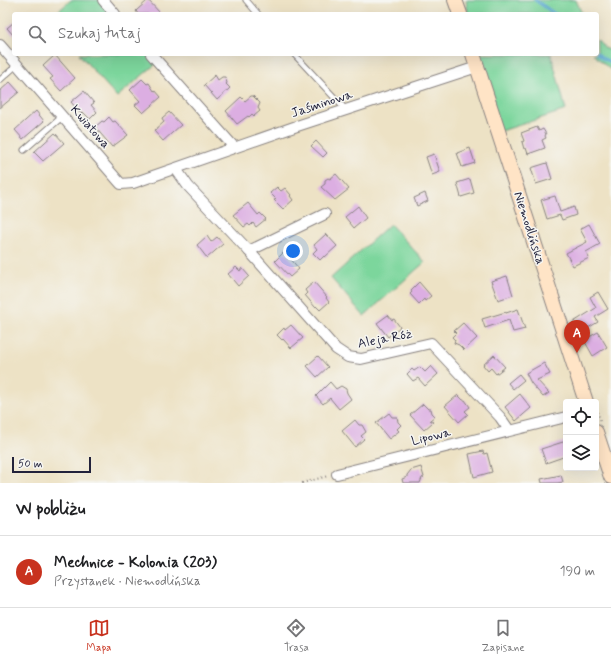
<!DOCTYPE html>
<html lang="pl">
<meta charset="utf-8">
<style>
:root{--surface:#fff;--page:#f2f2f2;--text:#202124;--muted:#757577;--line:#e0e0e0;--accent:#c8321e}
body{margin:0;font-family:Mynerve,sans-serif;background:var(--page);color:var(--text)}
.controls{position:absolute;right:12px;bottom:12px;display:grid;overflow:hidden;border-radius:4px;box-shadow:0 4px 16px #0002}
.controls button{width:36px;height:36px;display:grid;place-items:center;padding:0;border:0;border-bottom:1px solid var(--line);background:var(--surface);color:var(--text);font:20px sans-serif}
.scale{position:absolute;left:12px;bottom:10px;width:79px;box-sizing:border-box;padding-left:4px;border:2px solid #22223b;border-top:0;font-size:11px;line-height:14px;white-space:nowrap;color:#22223b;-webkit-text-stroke:3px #f6f6f2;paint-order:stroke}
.you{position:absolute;left:293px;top:251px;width:14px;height:14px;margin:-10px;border:3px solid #fff;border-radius:50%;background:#1a73e8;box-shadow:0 0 0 6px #1a73e833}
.badge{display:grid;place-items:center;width:26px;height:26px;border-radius:50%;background:var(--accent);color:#fff;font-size:13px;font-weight:700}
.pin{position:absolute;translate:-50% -33px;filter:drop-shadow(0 1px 2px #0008)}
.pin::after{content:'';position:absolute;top:21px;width:14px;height:12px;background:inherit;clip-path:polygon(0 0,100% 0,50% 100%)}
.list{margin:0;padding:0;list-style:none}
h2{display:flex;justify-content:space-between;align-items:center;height:52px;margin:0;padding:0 16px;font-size:17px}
h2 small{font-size:13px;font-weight:400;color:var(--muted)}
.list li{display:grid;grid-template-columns:26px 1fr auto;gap:12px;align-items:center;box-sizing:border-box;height:72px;padding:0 16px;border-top:1px solid var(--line)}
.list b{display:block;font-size:15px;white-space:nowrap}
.list p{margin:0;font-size:13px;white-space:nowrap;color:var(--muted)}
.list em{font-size:13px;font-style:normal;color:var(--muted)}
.icon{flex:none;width:22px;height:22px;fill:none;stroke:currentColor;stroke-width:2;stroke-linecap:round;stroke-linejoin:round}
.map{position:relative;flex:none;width:611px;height:483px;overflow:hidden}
.search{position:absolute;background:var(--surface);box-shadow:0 4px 16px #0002;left:12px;right:12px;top:12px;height:44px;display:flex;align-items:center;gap:10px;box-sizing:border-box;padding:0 14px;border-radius:4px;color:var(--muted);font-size:15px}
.sheet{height:124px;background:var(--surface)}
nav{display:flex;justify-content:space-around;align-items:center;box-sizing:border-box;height:56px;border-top:1px solid var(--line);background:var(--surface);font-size:11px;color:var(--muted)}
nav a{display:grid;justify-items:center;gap:2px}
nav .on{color:var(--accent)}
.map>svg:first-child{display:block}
.green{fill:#7cd69c;stroke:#4f7c6c}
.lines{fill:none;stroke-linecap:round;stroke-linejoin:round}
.stream{stroke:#5aa7d3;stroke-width:3}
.building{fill:#dcaee2}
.lane-casing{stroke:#888280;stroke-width:7}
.street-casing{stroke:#888280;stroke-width:12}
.secondary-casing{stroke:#888280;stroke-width:16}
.path{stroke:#888280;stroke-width:2;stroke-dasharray:1 3;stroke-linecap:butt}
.lane{stroke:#fff;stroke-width:5}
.street{stroke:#fff;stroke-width:10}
.secondary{stroke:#ffe4c6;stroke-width:14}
.labels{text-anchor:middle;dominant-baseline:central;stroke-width:3;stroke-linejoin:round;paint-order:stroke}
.street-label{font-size:13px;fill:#22223b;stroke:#f6f6f2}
</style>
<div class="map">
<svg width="611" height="483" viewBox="0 0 611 483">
<rect width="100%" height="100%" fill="#f6f6f2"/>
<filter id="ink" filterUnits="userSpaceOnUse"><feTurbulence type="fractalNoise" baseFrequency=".025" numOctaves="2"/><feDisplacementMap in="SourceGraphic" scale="8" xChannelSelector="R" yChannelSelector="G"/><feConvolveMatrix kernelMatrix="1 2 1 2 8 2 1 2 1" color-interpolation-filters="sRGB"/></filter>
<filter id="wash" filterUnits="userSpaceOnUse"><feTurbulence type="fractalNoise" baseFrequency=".012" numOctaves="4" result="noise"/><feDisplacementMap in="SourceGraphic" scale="16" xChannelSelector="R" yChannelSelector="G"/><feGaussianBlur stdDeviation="0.9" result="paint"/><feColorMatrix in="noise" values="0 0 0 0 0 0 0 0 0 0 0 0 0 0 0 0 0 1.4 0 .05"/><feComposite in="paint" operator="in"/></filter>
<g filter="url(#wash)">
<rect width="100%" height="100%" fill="#ede2c5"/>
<g class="green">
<path d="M71,0H103L115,14H55Z"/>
<path d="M466,0H576L582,14H468Z"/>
<path d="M597,39L605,48L611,51V70L593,54H597Z"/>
<path d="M79,54H151L158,62L117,97Z"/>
<path d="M475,54H551L566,110L498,132Z"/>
<path d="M390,224L425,262L364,316L331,278Z"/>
</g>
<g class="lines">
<g class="stream">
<path d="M535,0L555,14"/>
<path d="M597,53L602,58L611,62"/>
</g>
</g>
<g id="blocks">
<g class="building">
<path d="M148,0L161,14H138L136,11Z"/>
<path d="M14,22V36L7,28Z"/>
<path d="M55,55L75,78L61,91L50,79L53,77L43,66Z"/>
<path d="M215,75L218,80L222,77H225L227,83L226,84L230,88L217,100L204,85Z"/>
<path d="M142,79L147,84L149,83L154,91L155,90L161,97L143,113L135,105L140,101L130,90Z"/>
<path d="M10,82L19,92L0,108V91Z"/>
<path d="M84,91L94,103L91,105L97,112L90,119L83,112L81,114L71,102Z"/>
<path d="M251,96H253L260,103L258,108L260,111L254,116L252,114L249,117L248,116L237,124L226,111L241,97L245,101Z"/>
<path d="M36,111L44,121L23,139L15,130Z"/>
<path d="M169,112L181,125L163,141L154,131L164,122L162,118Z"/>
<path d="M109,117L113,122L115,121L128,135L112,147L95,127L102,121L104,122Z"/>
<path d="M537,127L539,131L543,129L546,134L545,136L546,138L542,140L545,148L528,154L526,148L524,149L522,142L524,141L521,133Z"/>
<path d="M55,133L64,143L43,161L34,152Z"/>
<path d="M316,141L327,153L323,157L311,146Z"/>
<path d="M470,148L475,163L462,167L457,153Z"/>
<path d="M434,154L440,172L432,175L426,157Z"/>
<path d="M547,163L552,179L536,184L531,168Z"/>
<path d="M336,174L349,189L335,200L321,187L325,184V180L328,178L330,179Z"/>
<path d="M470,179L474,193L461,197L457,183Z"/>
<path d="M277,187L281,191L285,188L291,195L290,196L293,200L283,209L274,200L276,199L270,193Z"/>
<path d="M425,193L428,201L417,206L414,198Z"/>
<path d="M555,196L560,212L574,207L576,215L562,220L560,215L547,219L541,200Z"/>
<path d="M248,203L258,215L260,213L266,219L256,227L253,223L250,226L248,224L244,227L233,215Z"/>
<path d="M358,206L366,218L354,228L345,217Z"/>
<path d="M589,224L600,244L586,252L589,258L573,266L566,253L587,242L580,229Z"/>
<path d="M326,234L337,246L325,257L324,256L320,260L313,253L317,249L314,245Z"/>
<path d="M207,236L211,242L217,237L223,244L207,258L197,245Z"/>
<path d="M285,252L299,269L290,277L275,261L283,253Z"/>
<path d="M236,267L240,271L242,268L249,276L238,286L228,274Z"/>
<path d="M507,276L513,295L498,300L491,281Z"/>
<path d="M314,282L327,297L326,298L329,302L320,310L316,306L315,307L305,295L307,293L305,290Z"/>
<path d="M419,282L431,296L425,301L424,299L419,304L410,294L412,292L411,290Z"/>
<path d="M598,292L608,309L595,317L598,322L578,334L572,323L596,308L590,297Z"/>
<path d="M518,309L525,329L513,332L509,320L485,328L482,319L506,312V313Z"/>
<path d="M388,315L392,320L394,319L400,327L388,337L377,323Z"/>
<path d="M463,323L477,338L464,350L459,345L454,343L455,340L452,337L456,333L454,331Z"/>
<path d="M291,325L303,338L291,348L283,339L282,340L277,335L284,328L285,330Z"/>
<path d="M598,332L607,347L593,356L584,340Z"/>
<path d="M494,355L505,367L496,374L491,368L488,371L483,365Z"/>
<path d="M318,356L328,367L317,377L307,366Z"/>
<path d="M544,363L550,374L537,380L549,393L543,397L531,383L526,373Z"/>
<path d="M431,366L438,374L425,386L418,378L413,381L407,374L412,369L414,371L420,367L425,372Z"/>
<path d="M519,374L524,380L513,389L508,383Z"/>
<path d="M330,382L336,389L341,386L346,389L347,393L351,399L339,409L330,398L323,404L316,396Z"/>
<path d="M520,394L531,408L516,421L505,407Z"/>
<path d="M458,395L463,400H465L470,407L465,411L468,414L459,422L445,406Z"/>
<path d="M423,404L428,409H431L432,413L435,416L430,420L433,422L424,430L410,415Z"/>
<path d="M389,413L392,417H397L398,422L401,425L397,429L399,431L389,439L376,423Z"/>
<path d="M355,420L359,425H362L366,432L361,436L364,439L355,447L342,431Z"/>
<path d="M566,441V456L546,463L541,449Z"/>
<path d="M483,451L484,454L487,453L492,472L474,477L469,454Z"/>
<path d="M421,467L424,477L422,478L420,483H403L402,479L407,477V475L411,470Z"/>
<path d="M561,475L563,482L557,483H542L541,479Z"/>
</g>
</g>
</g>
<g filter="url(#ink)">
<use href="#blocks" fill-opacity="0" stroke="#888280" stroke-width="1"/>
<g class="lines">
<defs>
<g id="lane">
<path d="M246,0L258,14"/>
<path d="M294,54L346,110"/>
<path d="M0,80L17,65"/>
<path d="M24,150L63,116"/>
</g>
<g id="street">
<path d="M103,0L115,14"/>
<path d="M0,45L121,184L133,183L297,126L477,67"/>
<path d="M151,54L234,147"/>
<path d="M176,169L188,186L249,251L336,349L348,357L361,359L431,343L500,417L509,430"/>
<path d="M249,251L325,214"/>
<path d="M337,474L566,417"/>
</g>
<g id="secondary">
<path d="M455,0L460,14"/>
<path d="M473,54L586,402"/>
<path d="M596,432L611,477"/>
</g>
</defs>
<use href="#lane" class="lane-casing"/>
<use href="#street" class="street-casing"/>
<use href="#secondary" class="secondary-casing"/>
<g class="path">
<path d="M596,408L600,420"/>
<path d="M302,483L328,476"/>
</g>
<use href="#lane" class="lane"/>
<use href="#street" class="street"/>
<use href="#secondary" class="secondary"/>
</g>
</g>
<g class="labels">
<g class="street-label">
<text transform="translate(322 104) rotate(-18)">Jaśminowa</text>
<text transform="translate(90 127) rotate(49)">Kwiatowa</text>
<text transform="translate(529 228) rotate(72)">Niemodlińska</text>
<text transform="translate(385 339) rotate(-11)">Aleja Róż</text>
<text transform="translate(431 437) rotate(-14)">Lipowa</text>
</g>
</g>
</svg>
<div class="controls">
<button><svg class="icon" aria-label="locate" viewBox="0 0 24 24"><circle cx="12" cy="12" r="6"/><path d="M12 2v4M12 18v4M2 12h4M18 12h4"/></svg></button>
<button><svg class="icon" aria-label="layers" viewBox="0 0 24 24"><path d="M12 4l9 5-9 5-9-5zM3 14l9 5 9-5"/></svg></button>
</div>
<div class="scale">50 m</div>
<div class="you"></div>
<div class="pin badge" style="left:577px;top:353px">A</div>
<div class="search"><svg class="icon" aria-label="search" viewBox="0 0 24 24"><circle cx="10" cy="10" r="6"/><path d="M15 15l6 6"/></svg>Szukaj tutaj</div>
</div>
<section class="sheet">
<h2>W pobliżu<small></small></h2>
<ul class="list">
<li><span class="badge">A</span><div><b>Mechnice - Kolonia (203)</b><p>Przystanek · Niemodlińska</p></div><em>190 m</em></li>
</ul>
</section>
<nav>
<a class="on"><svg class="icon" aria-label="map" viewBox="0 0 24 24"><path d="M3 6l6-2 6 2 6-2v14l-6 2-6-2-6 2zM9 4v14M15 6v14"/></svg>Mapa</a>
<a><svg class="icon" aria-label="directions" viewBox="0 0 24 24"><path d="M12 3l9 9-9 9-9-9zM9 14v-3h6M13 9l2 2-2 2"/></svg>Trasa</a>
<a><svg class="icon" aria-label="saved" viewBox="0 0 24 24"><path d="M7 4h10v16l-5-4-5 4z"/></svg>Zapisane</a>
</nav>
